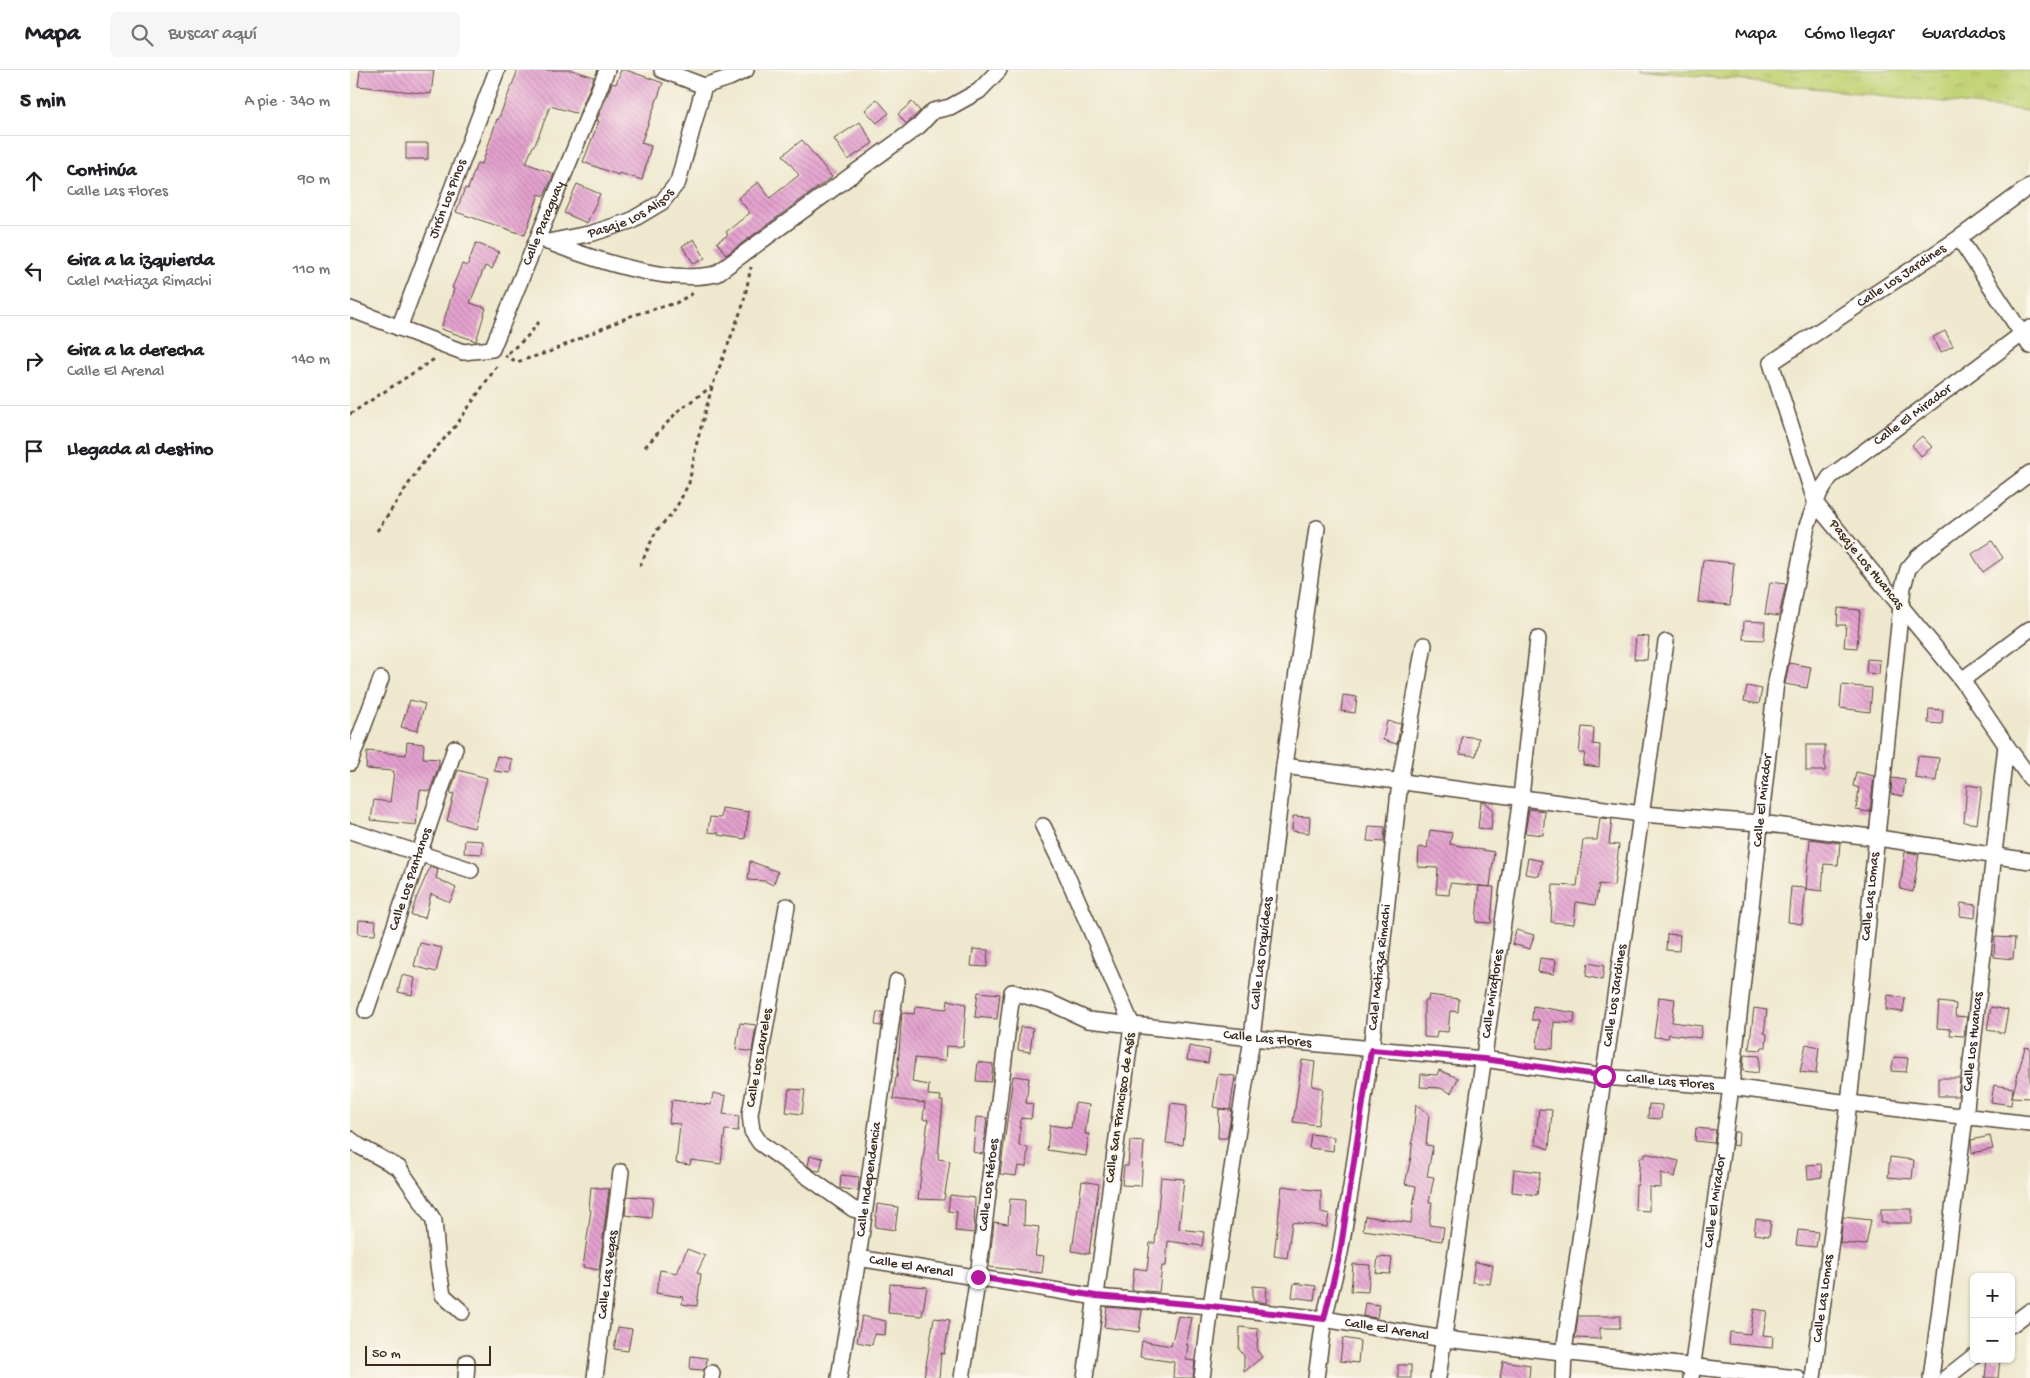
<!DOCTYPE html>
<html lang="es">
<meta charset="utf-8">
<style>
:root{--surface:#fff;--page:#f6f6f6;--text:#202124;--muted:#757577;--line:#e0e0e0}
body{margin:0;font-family:"Gochi Hand",sans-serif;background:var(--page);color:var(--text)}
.controls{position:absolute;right:15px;bottom:15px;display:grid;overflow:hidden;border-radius:8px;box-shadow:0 1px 4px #0004}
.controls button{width:45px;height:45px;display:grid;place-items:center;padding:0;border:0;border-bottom:1px solid var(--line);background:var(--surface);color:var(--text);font:25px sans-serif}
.scale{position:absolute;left:15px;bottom:12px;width:126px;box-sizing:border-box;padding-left:5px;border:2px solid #3b2a1e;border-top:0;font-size:14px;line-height:18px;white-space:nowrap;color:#3b2a1e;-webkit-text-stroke:4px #fbf7ec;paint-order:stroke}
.stop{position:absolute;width:15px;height:15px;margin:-11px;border:4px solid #b5179e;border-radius:50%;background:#fff}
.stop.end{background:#b5179e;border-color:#fff;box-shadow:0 1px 5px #0008}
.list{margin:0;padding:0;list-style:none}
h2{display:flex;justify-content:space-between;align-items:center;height:65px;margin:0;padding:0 20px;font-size:21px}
h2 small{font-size:16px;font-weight:400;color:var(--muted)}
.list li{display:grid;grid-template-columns:32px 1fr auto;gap:15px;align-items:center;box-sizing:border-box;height:90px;padding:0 20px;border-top:1px solid var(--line)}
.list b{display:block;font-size:19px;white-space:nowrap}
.list p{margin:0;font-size:16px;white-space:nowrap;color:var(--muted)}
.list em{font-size:16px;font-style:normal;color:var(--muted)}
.icon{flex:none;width:28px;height:28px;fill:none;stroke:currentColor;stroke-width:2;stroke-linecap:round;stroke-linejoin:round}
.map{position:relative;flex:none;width:1680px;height:1308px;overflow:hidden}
header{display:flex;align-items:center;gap:30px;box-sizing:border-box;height:70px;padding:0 25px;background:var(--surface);border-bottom:1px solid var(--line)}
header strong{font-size:24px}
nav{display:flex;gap:28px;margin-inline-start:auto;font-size:18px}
.search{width:350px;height:45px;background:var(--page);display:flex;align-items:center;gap:12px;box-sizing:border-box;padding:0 18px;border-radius:8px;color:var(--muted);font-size:19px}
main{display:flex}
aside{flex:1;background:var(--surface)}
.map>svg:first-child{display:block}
.grass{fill:url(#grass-tufts);stroke:#7e7e4a}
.building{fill:url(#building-back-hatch)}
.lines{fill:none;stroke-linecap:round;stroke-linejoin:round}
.minor-casing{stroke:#564638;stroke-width:18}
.path{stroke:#564638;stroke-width:3;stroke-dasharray:4 4;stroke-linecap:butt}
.minor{stroke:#fff;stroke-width:15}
.route{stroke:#b5179e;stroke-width:6}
.labels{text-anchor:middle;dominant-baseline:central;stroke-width:4;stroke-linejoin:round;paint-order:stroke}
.street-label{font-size:14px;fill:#3b2a1e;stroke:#fbf7ec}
</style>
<header>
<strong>Mapa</strong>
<div class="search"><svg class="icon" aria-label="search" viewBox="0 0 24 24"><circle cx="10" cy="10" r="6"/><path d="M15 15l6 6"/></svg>Buscar aquí</div>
<nav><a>Mapa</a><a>Cómo llegar</a><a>Guardados</a></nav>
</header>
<main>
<aside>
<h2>5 min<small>A pie · 340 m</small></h2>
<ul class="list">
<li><svg class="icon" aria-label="ahead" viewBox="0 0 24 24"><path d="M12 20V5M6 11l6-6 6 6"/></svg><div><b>Continúa</b><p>Calle Las Flores</p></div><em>90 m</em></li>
<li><svg class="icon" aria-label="left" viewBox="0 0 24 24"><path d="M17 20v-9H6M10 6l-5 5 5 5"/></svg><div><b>Gira a la izquierda</b><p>Calel Matiaza Rimachi</p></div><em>110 m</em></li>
<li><svg class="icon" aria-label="right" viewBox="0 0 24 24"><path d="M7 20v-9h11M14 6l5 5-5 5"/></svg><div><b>Gira a la derecha</b><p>Calle El Arenal</p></div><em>140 m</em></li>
<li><svg class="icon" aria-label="arrive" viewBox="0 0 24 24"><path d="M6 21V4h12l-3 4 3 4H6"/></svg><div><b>Llegada al destino</b></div></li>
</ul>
</aside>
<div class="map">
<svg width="1680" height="1308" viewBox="0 0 1680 1308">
<defs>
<pattern id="grass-tufts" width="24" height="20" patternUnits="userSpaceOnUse" patternTransform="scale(1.25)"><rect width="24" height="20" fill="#c2d376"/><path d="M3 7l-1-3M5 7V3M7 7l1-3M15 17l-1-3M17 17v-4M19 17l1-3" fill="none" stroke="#a8b566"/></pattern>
<pattern id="building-back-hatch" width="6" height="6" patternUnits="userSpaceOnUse" patternTransform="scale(1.25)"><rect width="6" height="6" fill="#e4a1cf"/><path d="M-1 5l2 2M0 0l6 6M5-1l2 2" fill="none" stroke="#ba83a7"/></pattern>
</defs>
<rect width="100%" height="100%" fill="#fbf7ec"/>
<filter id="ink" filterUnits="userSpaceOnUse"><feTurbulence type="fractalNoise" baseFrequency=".02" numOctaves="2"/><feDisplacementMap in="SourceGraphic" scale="10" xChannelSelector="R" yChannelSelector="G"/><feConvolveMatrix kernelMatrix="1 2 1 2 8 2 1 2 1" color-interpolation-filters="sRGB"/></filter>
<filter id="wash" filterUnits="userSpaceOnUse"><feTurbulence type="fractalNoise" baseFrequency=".0096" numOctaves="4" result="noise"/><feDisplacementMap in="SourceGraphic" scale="20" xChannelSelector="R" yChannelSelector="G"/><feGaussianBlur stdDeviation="1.12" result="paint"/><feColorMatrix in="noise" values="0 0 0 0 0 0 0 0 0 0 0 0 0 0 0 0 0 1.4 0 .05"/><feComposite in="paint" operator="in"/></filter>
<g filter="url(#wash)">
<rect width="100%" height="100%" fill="#eee8ce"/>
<path class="grass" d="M1290,0H1680V41Z"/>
<g id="blocks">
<g class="building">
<path d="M10,0H84L81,24L8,16Z"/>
<path d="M168,0H222L244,7L229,44L200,36L185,75L184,74L176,93L204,104L194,126L189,124L175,165L106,142L115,118L118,119L127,93L132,94L147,49L148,50Z"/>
<path d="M271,0H276L313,13L291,73L301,76L292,110L269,103L268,105L233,92L249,51L247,50L262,13L266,14Z"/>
<path d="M527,29L539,43L527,53L515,40Z"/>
<path d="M562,32L570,41L556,54L548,44Z"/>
<path d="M510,52L523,73L498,90L484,69Z"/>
<path d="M452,70L482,107L376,185L367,172L378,165L376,162L400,143L388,128L408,112L420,128L449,105L433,85Z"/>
<rect x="56" y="73" width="22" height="16"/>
<path d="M227,114L250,124L237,153L214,143Z"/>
<path d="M344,169L355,188L344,194L332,176Z"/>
<path d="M126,173L149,182L142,199L135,196L120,233L136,238L126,271L91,259L104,219L102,218L112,194L117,196Z"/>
<path d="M1595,261L1603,276L1591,282L1583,267Z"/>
<path d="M1572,366L1582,377L1571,386L1562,375Z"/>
<path d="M1642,471L1653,488L1633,502L1622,484Z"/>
<path d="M1353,490L1384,493L1380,535L1348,532Z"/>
<path d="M1420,512L1436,514L1429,546L1415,544Z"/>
<path d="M1488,538L1510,540L1507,578L1494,577L1496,555H1487Z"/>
<path d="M1394,551L1415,552L1414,570L1393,569Z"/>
<path d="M1286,566L1299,567L1297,590L1284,589Z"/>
<path d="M1517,589L1530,590L1529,604L1516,603Z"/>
<path d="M1439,593L1461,597L1457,618L1435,614Z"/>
<path d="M1492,615L1522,618L1520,642L1490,638Z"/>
<path d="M1397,616L1412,619L1409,634L1394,631Z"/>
<path d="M993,625L1007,627L1005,643L991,641Z"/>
<path d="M60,630L75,634L67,661L51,657Z"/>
<path d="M1579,639L1593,640L1592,654L1578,653Z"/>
<path d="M1037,651L1051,654L1047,674L1033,670Z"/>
<path d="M1232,657L1244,658L1243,674L1250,675L1249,697L1233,695L1235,683H1229Z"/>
<path d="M1112,666L1129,668L1126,686L1110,684Z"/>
<path d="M57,672L74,674L73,688L89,689V695L80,721L70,720L66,755L21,750L24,730L40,732L44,701L16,699L17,681L56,685Z"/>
<rect x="1456" y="675" width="19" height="26"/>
<path d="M147,686L162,689L160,703L144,701Z"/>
<path d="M1568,686L1589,688L1586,711L1565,708Z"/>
<path d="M108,700L137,708L124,758L97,751L104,724L100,723Z"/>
<path d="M1506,702L1524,706L1520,742L1506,740L1509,718L1503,716Z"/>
<path d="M1542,708L1555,710L1553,726L1541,724Z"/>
<path d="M1617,715L1632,717L1627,754L1614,752Z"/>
<path d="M1131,732H1135L1143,739L1141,760L1128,758Z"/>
<path d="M372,738L399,742L395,769L368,765L369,763L358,762L360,747L371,748Z"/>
<path d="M1179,739L1195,741L1193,765L1175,763Z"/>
<path d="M943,746L960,747L959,763L942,761Z"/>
<path d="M1250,748L1262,749L1259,774L1269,775L1264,816L1249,814L1245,835L1226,832L1224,854L1201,852L1203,815L1227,816L1233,770H1247Z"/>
<path d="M1019,756L1035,757L1034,772L1017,771Z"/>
<path d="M1080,760L1102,763L1100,774L1144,782L1140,817L1100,813L1099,825L1086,824L1088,798L1068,797L1069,777L1077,778Z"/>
<path d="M1460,769L1490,773L1488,795L1474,794L1472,821L1456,819Z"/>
<path d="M115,770L133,771L132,784L114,783Z"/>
<path d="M1555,782L1569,784L1563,822L1550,819Z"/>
<path d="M1178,788L1192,791L1189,806L1175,804Z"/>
<path d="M400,791L428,802L423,815L415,811L398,810Z"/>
<path d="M80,797L88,799L86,808L106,818L100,832L81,824L75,848L61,845L66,829Z"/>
<path d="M1129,816L1144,817L1141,853L1126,852Z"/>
<path d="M1441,817L1456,818L1452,854L1438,852Z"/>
<path d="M1611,833L1626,835L1625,848L1610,846Z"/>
<path d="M9,850L26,851L25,865L8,864Z"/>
<path d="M1166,860L1184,865L1180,879L1162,874Z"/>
<path d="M1317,864L1330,865L1329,881L1316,880Z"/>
<path d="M1645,867L1665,868L1663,889L1644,887Z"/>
<path d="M70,873L92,878L86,902L64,896Z"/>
<path d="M623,879L638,880L637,897L621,896Z"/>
<path d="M1190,888L1206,890L1204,904L1188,902Z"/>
<path d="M1238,893L1254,896L1252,910L1236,906Z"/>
<path d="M52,905L65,908L62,925L48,922Z"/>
<path d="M628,922L650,924L647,949L625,947Z"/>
<path d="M1079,925L1109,929L1108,942L1100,941L1098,962L1087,961L1086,968L1074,967V931H1078Z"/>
<path d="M1538,925L1555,928L1553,942L1536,940Z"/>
<path d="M1309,927L1325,929L1322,952L1352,956L1350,968L1319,964L1318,968L1304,967Z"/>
<path d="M598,930L616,934L613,977L596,976L595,991L565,988L562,1012L579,1015L578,1025L591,1026L590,1031H593L588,1089L600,1091L594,1130L568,1129L578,1050L573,1049L575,1033L543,1029L546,1007H547L552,943L564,944L565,936L597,939Z"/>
<path d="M1589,932L1606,934L1605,946L1617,947L1614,966L1600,965L1601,959L1587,958Z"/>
<path d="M1183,936L1225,943L1224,953L1204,952L1203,979L1187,978L1189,950H1182Z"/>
<path d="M1641,937L1658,940L1654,963L1637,960Z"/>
<path d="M1404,938L1417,940L1414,963L1417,964L1416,977H1412L1411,980L1399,979Z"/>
<path d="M527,942H533L531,956L525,955Z"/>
<path d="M390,953L406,955L402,982L386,979Z"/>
<path d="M670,957L683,958L680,982L668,980Z"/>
<path d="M1456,974L1469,977L1466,1004L1450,1002Z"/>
<path d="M839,976L860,980L858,993L837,990Z"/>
<path d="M1675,977L1680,978V1028L1662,1027Z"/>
<path d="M1394,985L1410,986L1408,1003L1393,1001Z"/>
<path d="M1544,987L1558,988L1556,1002L1541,1001Z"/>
<path d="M952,990L965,992L962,1016L973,1018L968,1055L943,1052Z"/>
<path d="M628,992L643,994L641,1012L626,1011Z"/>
<path d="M1089,1000L1108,1008L1101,1023L1090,1018L1070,1017L1071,1004L1087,1005Z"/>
<path d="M868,1004L885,1006L880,1040L863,1037Z"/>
<path d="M663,1006L679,1008L676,1033L683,1034L681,1049L671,1048L669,1076L678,1077L676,1097L668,1096L666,1106L650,1104Z"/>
<path d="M1588,1008H1610L1608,1026H1588Z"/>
<path d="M1644,1015L1663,1018L1661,1035L1641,1032Z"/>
<path d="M439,1019L455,1020L452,1044L436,1042Z"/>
<path d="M363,1023L376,1026L373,1044L389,1046L388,1061L375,1060L371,1094L341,1090L340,1095L326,1093L330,1054L319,1053L322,1030L361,1035Z"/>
<path d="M725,1033L739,1035L735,1064H739L736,1086L697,1080L700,1055L721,1058Z"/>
<path d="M821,1033L837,1035L833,1075L816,1073Z"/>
<path d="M1066,1034L1079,1044L1076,1075L1083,1076L1077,1106L1084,1107L1079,1132H1082L1079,1155L1094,1157L1092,1171L1013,1160L1015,1146L1061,1153L1066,1116L1055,1114L1061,1087Z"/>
<path d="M1299,1034L1312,1035L1311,1049L1298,1048Z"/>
<path d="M869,1039L882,1040L877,1068H868Z"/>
<path d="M1189,1039L1202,1040L1199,1079L1185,1074Z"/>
<path d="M626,1047L637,1048L633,1084L623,1082Z"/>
<path d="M1346,1058L1366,1060L1364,1073L1345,1071Z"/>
<path d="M1384,1062H1389L1388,1076L1382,1075Z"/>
<path d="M961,1064L984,1067L983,1081L959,1078Z"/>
<path d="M1640,1066L1643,1079L1622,1083L1621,1070Z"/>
<path d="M780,1071L794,1072L791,1116L772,1115L774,1096H778Z"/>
<path d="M1295,1083L1329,1091L1325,1107L1311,1103V1118L1299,1117V1141L1285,1140L1286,1115H1288L1290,1087H1295Z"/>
<path d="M460,1086L473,1088L470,1101L464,1100L458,1096Z"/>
<path d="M1540,1087L1564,1090L1562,1109L1538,1107Z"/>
<path d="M1471,1094L1472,1107L1458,1109L1457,1095Z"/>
<path d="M1164,1099L1190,1102L1187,1125L1162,1122Z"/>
<path d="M491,1105L509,1107L508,1121L490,1118Z"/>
<path d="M811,1107L834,1109L829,1159L854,1162L852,1176L818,1171L816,1196H812L809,1222L782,1220L784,1198L797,1200L800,1173H805Z"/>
<path d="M732,1111L749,1114L739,1184L722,1181Z"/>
<path d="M932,1116L971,1121V1142L979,1144L977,1157L942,1152L937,1188L924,1186Z"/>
<path d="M241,1117L259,1119L249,1200L233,1197L241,1140L239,1139Z"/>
<path d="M600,1125L625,1128L624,1163L605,1161L607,1142L598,1141Z"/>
<path d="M277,1126L303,1128L301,1148L275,1145Z"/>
<path d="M660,1129L675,1130L674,1155L689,1157L685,1185L694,1186L692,1203L639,1197L644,1152L658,1154Z"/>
<path d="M527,1134L548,1137L545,1160L525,1157Z"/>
<rect x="1531" y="1139" width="31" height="14"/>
<path d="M1493,1147L1521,1150L1516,1175L1490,1173Z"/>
<path d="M1406,1149L1421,1151L1419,1166L1404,1164Z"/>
<path d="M1448,1160L1468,1162L1466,1177L1446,1175Z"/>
<path d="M337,1179L355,1186L347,1203L351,1204L347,1236L332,1234L333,1227L306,1223L310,1200L327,1203Z"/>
<path d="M1028,1187L1042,1188L1040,1204L1026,1203Z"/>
<path d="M1125,1192L1143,1195L1140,1214L1122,1212Z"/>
<path d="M1003,1194L1020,1195L1018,1222L1001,1221Z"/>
<path d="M944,1213L966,1216L964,1230L942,1227Z"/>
<path d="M540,1214L577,1217L572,1246L538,1243Z"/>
<path d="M903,1216L917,1217L916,1233L903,1231Z"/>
<path d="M1015,1233L1029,1235L1027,1248L1013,1246Z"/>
<path d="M757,1237L792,1240L789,1262L754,1257Z"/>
<path d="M1404,1239L1417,1241L1413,1265L1423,1266L1422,1278L1379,1274L1380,1262L1400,1264Z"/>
<path d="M512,1246L536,1251L535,1265L524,1264L522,1275L507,1272Z"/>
<path d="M828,1246L842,1248L836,1275H838L836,1290L845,1291L843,1308H823L824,1292L790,1287L792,1271L821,1276Z"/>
<path d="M1228,1246H1270V1258H1250V1269L1225,1268Z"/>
<path d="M584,1248L600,1250L594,1284L591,1283L589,1308L574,1307Z"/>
<path d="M268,1257L282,1259L278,1281L264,1279Z"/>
<path d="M890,1257L908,1259L907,1280L912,1287L894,1302V1286L889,1279Z"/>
<path d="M993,1268L1010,1271L1008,1293L990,1291Z"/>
<path d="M341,1286L357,1288L356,1296L353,1300L340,1299Z"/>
<path d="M1637,1289H1650L1648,1308H1635Z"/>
<path d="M1153,1291L1180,1295L1179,1308H1150Z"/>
<rect x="1048" y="1295" width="13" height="13"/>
</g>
</g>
</g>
<g filter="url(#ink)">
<use href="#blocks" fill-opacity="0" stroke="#564638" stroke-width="1"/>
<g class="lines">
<defs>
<g id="minor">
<path d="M312,0L354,16L379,8L396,0"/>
<path d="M1609,168L1680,276"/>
<path d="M198,172C243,189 318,215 366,204L569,56L583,41L600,37L629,21L649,0"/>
<path id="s1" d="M198,172L243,163L280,151L312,132L328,112L354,16"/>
<path id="s2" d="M0,239L113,282L142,279L257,0"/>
<path id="s3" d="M49,258L147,0"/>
<path d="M1612,610L1680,559"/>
<path id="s4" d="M1656,675L1612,610L1466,434L1421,293L1609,168L1680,116"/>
<path d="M0,693L31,609"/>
<path d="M934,696L1292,744L1410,753L1528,768L1680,791"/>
<path d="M693,756L715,801L782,955L735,1308"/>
<path d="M0,761L121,800"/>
<path d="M437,836L400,1044L402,1061L410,1073L503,1139L514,1142"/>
<path id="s5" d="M16,941L105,678"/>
<path d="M0,1069L9,1076L49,1098L69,1127L84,1151L88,1196L93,1225L112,1242"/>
<path id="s6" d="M508,1188L746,1227L861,1236L974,1249L1094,1269L1447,1308"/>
<path d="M1661,1255L1680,1241"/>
<path d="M116,1308L117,1292"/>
<path id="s7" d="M245,1308L271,1102"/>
<path d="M361,1308L362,1303"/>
<path id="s8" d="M489,1308L508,1188L547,911"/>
<path id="s9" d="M612,1308L628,1207L662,922L701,933L738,950L902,968L1134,989L1254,1007L1381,1017L1499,1033L1680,1054"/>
<path id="s10" d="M852,1308L861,1236L902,968L934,696L967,458"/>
<path id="s11" d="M966,1308L974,1249L990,1183L1001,1117L1021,980L1050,712L1074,575"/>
<path id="s12" d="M1088,1308L1171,727L1188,569"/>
<path id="s13" d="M1213,1308L1214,1281L1316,572"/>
<path id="s14" d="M1341,1308L1381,1017L1426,612L1457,456L1470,422L1480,407L1680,258"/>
<path id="s15" d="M1463,1308L1499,1033L1553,517L1558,499L1568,487L1680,403"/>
<path id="s16" d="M1581,1308L1615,1047L1656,675L1680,708"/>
<path d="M1596,1308L1624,1286"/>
</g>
</defs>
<use href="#minor" class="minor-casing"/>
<g class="path">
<path d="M158,283L176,268L189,252"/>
<path d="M154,285L167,292L199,282L283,245L326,233L345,222"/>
<path d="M0,344L86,288"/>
<path d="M295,377L328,341L361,317"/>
<path d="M27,461L72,394L107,354L149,293"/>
<path d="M290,496L306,461L325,440L339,413L347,372L362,317L393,235L401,197"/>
</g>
<use href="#minor" class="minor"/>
</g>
</g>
<g class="lines" filter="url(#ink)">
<path class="route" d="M628,1207L746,1226L861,1236L974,1249L990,1183L1021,980L1134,989L1254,1006"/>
</g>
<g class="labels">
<g class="street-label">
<text stroke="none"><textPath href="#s3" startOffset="138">Jirón Los Pinos</textPath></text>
<text stroke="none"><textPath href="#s1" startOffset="89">Pasaje Los Alisos</textPath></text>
<text stroke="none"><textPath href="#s2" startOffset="286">Calle Paraguay</textPath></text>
<text stroke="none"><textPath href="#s4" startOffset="612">Calle Los Jardines</textPath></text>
<text stroke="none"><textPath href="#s14" startOffset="1018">Calle El Mirador</textPath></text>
<text transform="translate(1516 495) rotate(51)">Pasaje Los Huancas</text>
<text stroke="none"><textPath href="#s14" startOffset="582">Calle El Mirador</textPath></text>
<text stroke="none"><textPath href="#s5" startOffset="139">Calle Los Pantanos</textPath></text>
<text stroke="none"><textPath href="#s15" startOffset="485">Calle Las Lomas</textPath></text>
<text stroke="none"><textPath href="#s10" startOffset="429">Calle Las Orquídeas</textPath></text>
<text stroke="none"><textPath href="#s11" startOffset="416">Calel Matiaza Rimachi</textPath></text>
<text stroke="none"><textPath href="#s12" startOffset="388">Calle Miraflores</textPath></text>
<text stroke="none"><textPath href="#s13" startOffset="386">Calle Los Jardines</textPath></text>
<text stroke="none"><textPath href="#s9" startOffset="651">Calle Las Flores</textPath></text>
<text stroke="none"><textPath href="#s16" startOffset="339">Calle Los Huancas</textPath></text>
<text transform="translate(410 988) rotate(-80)">Calle Los Laureles</text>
<text stroke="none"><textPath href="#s9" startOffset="1056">Calle Las Flores</textPath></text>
<text transform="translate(771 1038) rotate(-82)">Calle San Francisco de Asís</text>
<text stroke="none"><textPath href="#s8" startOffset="201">Calle Independencia</textPath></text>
<text stroke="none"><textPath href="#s9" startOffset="195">Calle Los Héroes</textPath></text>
<text stroke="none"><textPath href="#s14" startOffset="178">Calle El Mirador</textPath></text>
<text stroke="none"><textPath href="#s6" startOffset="54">Calle El Arenal</textPath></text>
<text stroke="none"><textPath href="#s7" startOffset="104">Calle Las Vegas</textPath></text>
<text stroke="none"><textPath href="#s15" startOffset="80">Calle Las Lomas</textPath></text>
<text stroke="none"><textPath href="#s6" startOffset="534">Calle El Arenal</textPath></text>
</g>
</g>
</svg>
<div class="controls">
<button>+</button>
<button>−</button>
</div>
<div class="scale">50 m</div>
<div class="stop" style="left:1254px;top:1006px"></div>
<div class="stop end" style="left:628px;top:1207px"></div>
</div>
</main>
